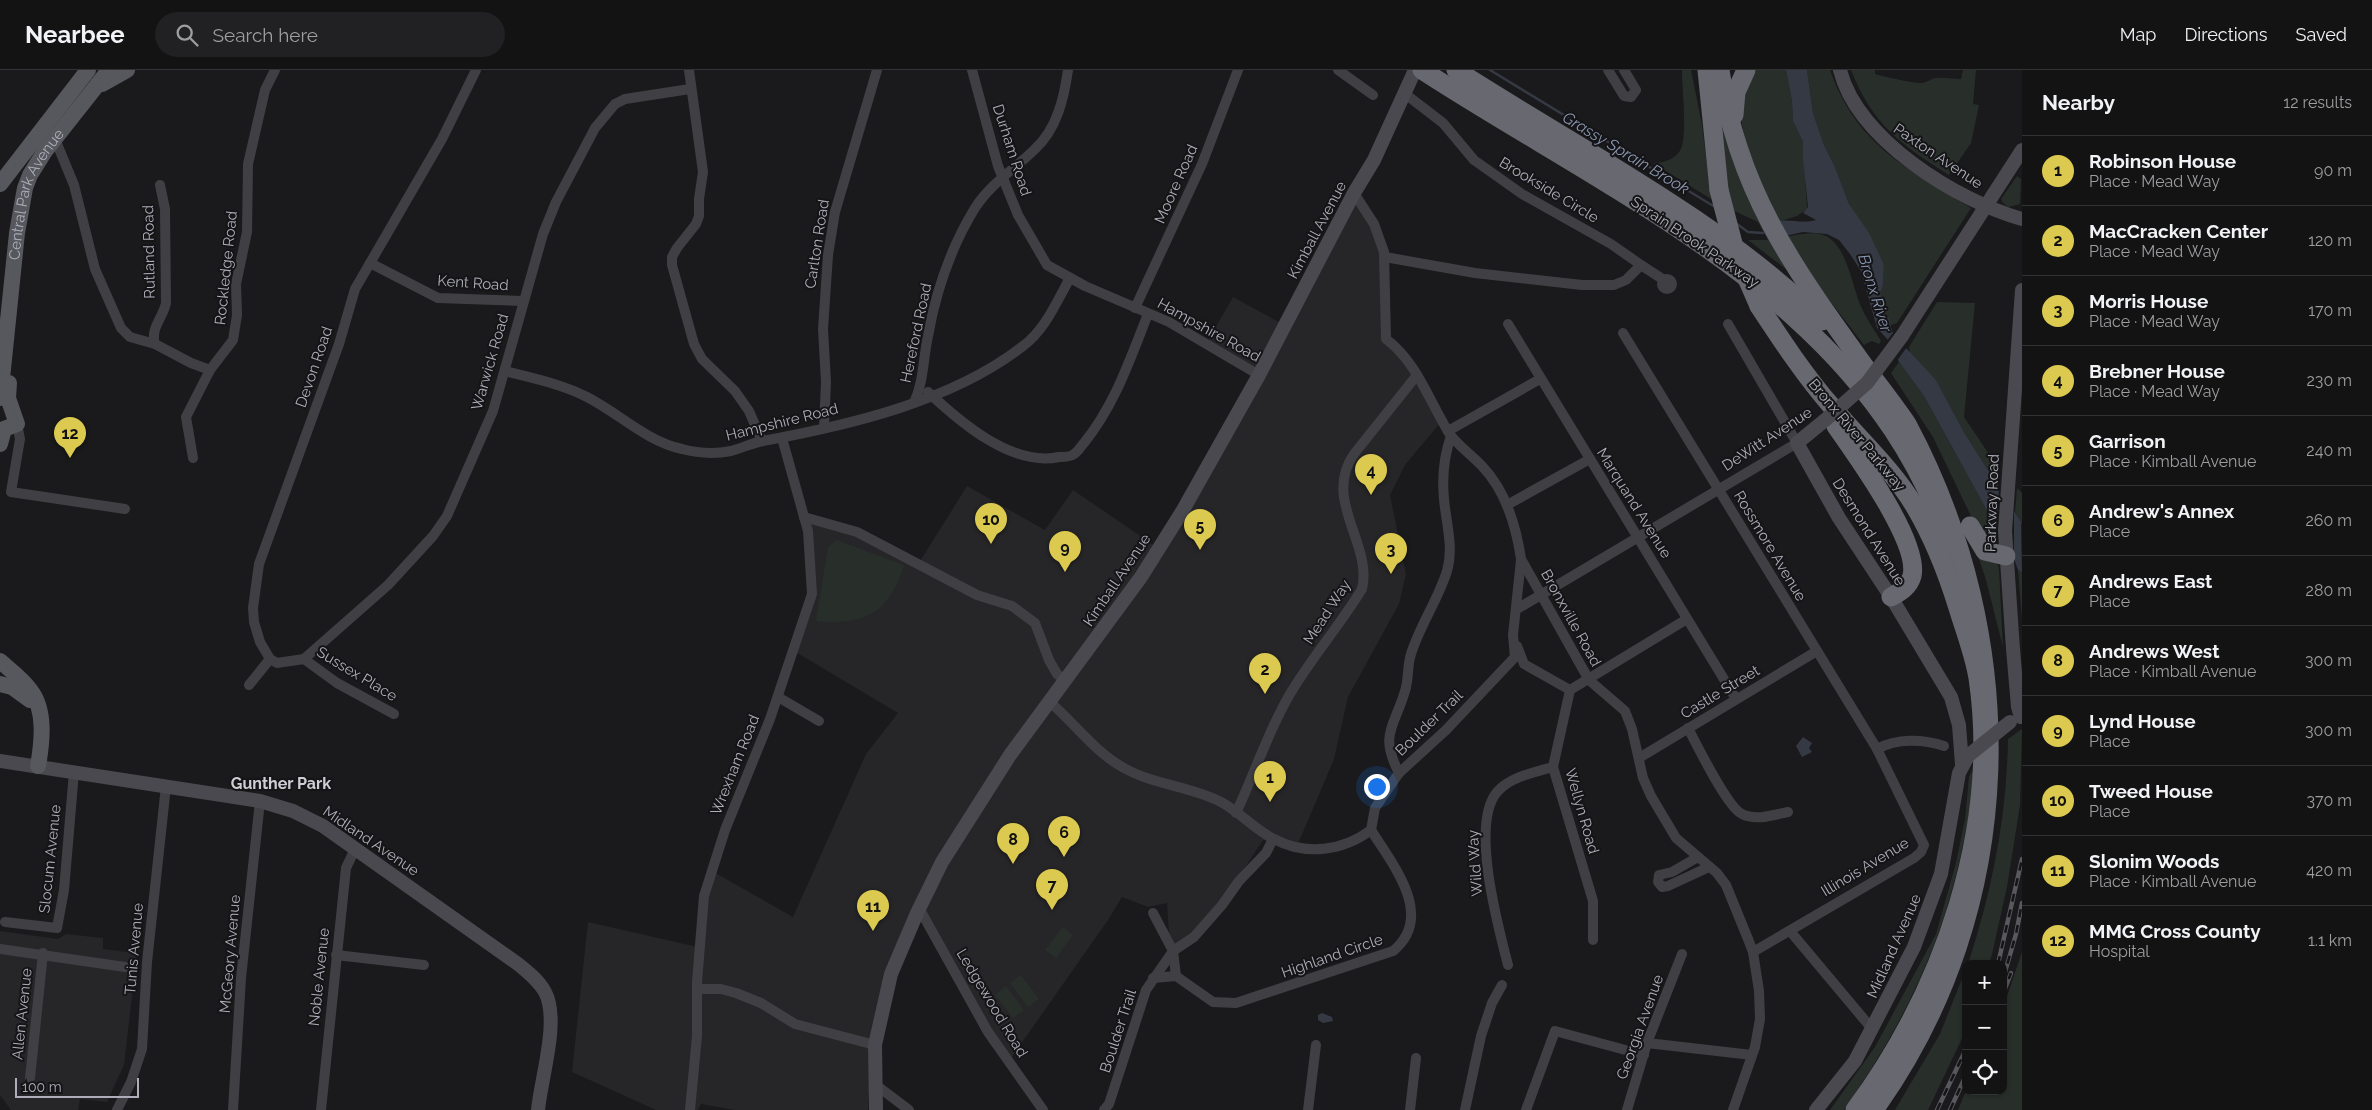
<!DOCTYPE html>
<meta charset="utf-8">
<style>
:root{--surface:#141314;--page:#212022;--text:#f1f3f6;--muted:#9d9ea0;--line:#333234;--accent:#dcca50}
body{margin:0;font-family:Raleway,sans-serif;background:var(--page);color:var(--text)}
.controls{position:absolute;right:15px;bottom:15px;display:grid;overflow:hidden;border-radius:10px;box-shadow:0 1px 4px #0004}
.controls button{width:45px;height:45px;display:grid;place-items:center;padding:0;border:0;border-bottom:1px solid var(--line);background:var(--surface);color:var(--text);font:25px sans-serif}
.scale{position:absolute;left:15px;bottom:12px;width:124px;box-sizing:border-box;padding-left:5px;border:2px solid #adaeb9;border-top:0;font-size:14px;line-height:18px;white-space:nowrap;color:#adaeb9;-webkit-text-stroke:4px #151416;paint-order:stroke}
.you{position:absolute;left:1376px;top:716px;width:18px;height:18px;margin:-12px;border:4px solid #fff;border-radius:50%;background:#1a73e8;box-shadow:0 0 0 8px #1a73e833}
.badge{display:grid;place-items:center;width:32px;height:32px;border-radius:50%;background:var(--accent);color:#111;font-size:16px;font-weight:700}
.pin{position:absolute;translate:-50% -41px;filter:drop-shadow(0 1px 2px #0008)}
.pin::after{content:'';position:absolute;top:26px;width:18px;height:15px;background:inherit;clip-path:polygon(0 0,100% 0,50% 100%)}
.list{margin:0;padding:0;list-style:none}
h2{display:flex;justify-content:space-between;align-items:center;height:65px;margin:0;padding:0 20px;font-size:21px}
h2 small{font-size:16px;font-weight:400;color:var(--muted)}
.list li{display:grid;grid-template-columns:32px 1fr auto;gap:15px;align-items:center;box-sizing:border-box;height:70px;padding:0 20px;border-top:1px solid var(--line)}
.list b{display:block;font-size:19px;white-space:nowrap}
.list p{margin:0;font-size:16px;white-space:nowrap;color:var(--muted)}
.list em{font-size:16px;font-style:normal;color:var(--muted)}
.icon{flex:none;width:28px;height:28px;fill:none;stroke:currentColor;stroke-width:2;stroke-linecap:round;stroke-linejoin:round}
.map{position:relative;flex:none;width:2022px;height:1040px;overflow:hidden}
header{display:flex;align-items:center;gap:30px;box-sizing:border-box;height:70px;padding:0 25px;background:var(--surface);border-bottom:1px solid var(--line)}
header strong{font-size:24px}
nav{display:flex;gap:28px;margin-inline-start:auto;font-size:18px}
.search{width:350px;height:45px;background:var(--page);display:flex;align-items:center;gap:12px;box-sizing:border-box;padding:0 18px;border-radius:28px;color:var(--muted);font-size:19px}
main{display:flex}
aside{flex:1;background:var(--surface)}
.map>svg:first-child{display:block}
.built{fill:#262528}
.green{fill:#282f2b}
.water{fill:#353943}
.pier{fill:#1a191b}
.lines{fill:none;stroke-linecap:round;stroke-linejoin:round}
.stream{stroke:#353943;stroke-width:2.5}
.street{stroke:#404044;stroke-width:10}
.secondary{stroke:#49494f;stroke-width:14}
.primary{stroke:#57575e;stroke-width:16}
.highway{stroke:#676870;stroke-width:19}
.rail-casing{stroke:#58585e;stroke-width:4.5}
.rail{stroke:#151416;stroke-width:2.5;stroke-dasharray:8;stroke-linecap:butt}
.secondary-bridge{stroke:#49494f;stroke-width:14}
.highway-bridge{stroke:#676870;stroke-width:19}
.labels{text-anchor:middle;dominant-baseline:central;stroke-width:4;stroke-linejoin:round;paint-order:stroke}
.street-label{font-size:15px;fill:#adaeb9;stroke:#151416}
.water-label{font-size:16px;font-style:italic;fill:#8995af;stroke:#151416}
.neighbourhood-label{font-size:16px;font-weight:bold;fill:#ceced5;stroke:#151416}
</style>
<header>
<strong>Nearbee</strong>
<div class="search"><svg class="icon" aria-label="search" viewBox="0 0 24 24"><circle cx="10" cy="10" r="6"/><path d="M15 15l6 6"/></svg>Search here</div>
<nav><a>Map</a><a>Directions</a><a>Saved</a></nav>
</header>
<main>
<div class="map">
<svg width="2022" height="1040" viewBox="0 0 2022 1040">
<rect width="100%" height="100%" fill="#1a191b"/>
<g class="built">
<path d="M1355,127L1371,156L1381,182L1382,261L1398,281L1440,353L1405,395L1390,425L1406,504L1399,534L1348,627L1334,689L1298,774L1263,770L1229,822L1193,864L1170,879L1167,833L1148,837L1122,827L1108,850L1009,991L921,837L871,982L868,1040H735L701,1034L698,1040H656L572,1002L588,852L702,878L712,801L793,847L866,684L898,643L794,581L807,545V450L854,462L917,496L967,416L1045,460L1073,420L1161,480L1263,302L1206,274L1233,227L1286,256Z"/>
<path d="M0,861L58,869L66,864L103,868V879L137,883L124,995L107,1032L80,1029L78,1040H11L0,1025Z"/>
</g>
<g class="green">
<path d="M1682,0H1691L1702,55L1711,129L1653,93C1664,93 1678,89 1682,76C1687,59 1682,19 1682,0Z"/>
<path d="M1713,0L1788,200H1787L1748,170H1768L1758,152L1730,139Z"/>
<path d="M1756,0H1786L1792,31L1793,51L1803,72L1807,139L1797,146L1777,152L1785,167C1797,165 1812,161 1823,165C1846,172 1852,215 1860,234C1865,247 1874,259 1881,271L1879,274L1872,271L1864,275L1787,175L1761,126L1752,101L1740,45L1741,29Z"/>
<path d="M1807,0H1830C1857,76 1907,98 1971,138L1897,253L1891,255L1885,246V236L1880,223L1883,216L1884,195L1849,134L1835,97L1824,75L1813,43Z"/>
<path d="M1851,0H1875V4C1882,6 1916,14 1922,13C1928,12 1932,8 1937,8C1945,7 1953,9 1961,9L1963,0H1976L1973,34L1979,35L1971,73L1949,105C1901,75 1872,54 1851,0Z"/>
<path d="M2017,106L2021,109L2020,134L2008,137L2003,133L2001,129Z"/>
<path d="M1937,232L1975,233L1964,347L1999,399L1998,416L1965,364L1936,310L1910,285L1909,277Z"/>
<path d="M1899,292L1924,326L1996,457L1995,473L1991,475L1983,471L1933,367L1891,303Z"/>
<path d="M2017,418L2022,423V455L2015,442Z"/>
<path d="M837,470L904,495C889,543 865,556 816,551L828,477Z"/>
<path d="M1973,470L1998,495L1999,499L2003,577L1986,510Z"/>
<path d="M2018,500L2022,502V550Z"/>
<path d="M2022,659L2020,735L2007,817L1992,884L1989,894H1968C1992,821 2007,746 2008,669Z"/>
<path d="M1972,701L1974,707C1958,839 1919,931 1844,1040H1830L1875,977L1936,864L1956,793L1965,749L1969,707Z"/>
<path d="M1063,857L1073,865L1056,888L1045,880Z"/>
<path d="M2022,882V1040H1958L1966,1021H2003V938Z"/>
<path d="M1966,899V960L1928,1040H1895L1940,964Z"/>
<path d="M1021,905L1039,929L1028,937L1010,913Z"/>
<path d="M1006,916L1024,940L1013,948L995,925Z"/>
</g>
<g class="water">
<path d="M1786,0H1807L1813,43L1824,75L1835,97L1849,134L1869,163L1884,195L1883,216L1880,223L1885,236V246L1889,249L1893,264L1936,310L1965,364L2021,452L2022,502L2018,500L2008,472L1996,457L1924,326L1899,292L1888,270L1877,258L1861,201L1850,184L1839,170L1827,164L1803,162L1785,166L1778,151C1791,149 1802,154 1816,150L1803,143L1808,137L1803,89V72L1793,51L1792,31Z"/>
<path d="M1803,667L1812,673L1809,678L1812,682L1802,687L1796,676Z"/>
<path d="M1322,943L1332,947L1333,951L1323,953L1318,950V945Z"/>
</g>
<g class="pier">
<path d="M1895,260L1907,277L1896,292L1886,272Z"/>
<path d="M1999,416L2014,437V489L1997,461Z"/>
</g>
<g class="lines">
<g class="stream">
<path d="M1490,0L1715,137"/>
<path d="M1737,154L1748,162L1763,163"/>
</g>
<g class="street">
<path d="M689,0L703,102L699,129V146L696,154L677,178L672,187V195L694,274L702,289L735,321L749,341L762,371"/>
<path d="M972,0L998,96L1018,145L1047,195L1085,216L1169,252L1259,305"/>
<path d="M1338,0L1373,25"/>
<path d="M1608,0L1624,26L1631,27L1636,20L1624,0"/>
<path d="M55,69L74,115L95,199L121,258L130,267L155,274"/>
<path d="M160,115L165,139L166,233C163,248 150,258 155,274L191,293L210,300"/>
<path d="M1354,123L1374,154L1384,182L1386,269C1417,292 1429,331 1449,363C1457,375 1472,385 1482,396C1506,421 1516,455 1521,489L1589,610L1625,641L1632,659L1643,708L1651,726L1676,768L1717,803L1726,815L1748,869L1753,882L1759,921L1760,949L1755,977L1733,1040"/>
<path d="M1385,187L1475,203L1582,215H1614L1626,210L1641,195L1611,174L1522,124L1474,90L1443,53L1404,23"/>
<path d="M370,193L438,228L523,231"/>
<path d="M1641,195L1664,210"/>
<circle cx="1667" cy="214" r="5"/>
<path d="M1135,238L1202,94L1238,0"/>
<path d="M1508,254L1736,629"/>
<path d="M1623,263L1877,679L1924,775L1921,782L1914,788L1753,882"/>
<path d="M505,301C532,308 562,314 587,327C620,344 646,371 682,379C697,383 716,384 731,381C742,378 752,373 763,371C850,355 953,331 1023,276C1045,260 1057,231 1070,208"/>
<path d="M928,322C960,352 1012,397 1059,387C1064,387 1071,387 1074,384C1078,382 1081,376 1084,373C1115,335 1130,289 1148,244"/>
<path d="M914,333C924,311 923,289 928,266C936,221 951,177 975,138C991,113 1015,99 1035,79C1057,59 1064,28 1068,0"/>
<path d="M17,354L20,369L11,422L125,439"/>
<path d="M824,357L826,312L823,259L828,185L835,142L877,0"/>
<path d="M1448,361L1540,309"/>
<path d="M193,388L186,347L210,300L233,270L237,245L236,214L247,162L248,94L265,20L275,0"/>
<path d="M1507,435L1590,389"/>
<path d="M804,447L857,462L977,525L1012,536L1035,553L1049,590L1057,604L1066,611"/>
<path d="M1517,539L1797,373L1728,254"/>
<path d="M1517,576L1524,594L1570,620"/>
<path d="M304,589L388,515L433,466L447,446L493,341L543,164L556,132L595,58L615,34L625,29L690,19"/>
<path d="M304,589L277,593L270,589L260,572L254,552L253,538L259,494L339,274L355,219L442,69L476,0"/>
<path d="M304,589L337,613L394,644"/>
<path d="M249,615L270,589"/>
<path d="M1570,620L1553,697L1593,831V870"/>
<path d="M1570,620L1687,549"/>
<path d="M778,627L819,651"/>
<path d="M1050,632C1074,653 1096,683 1124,698C1154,715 1190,716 1221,732C1240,742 1255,760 1274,769C1306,786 1343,781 1371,760L1375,738L1399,703L1446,660L1515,587L1513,565L1521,490"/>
<path d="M1688,658C1697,675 1727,737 1742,744C1756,751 1773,745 1788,742"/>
<path d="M1877,679C1897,668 1923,669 1944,676"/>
<path d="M1639,688L1817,581"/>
<path d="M1399,703C1379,664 1394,658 1405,621C1409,609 1407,596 1411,584C1420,555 1438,530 1447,501C1454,477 1446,453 1444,429C1442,408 1444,386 1451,366"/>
<path d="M1236,743C1255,703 1268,661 1290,624C1312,587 1340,555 1362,519C1373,474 1322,430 1354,384L1417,305"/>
<path d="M1698,787L1672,802L1659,805L1658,812L1662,817L1668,816L1709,797"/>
<path d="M919,838L988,962L1043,1040"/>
<path d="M1153,843L1173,881L1176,906"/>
<path d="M5,852L57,858L64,820L74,702"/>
<path d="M1790,861L1873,960"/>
<path d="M0,879L125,897"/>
<path d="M336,885L424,895"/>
<path d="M1508,895C1498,856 1470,754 1497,722C1510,707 1535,702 1553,697"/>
<path d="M1153,908L1176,906L1213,932L1236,933L1393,881C1436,846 1392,794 1371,760"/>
<path d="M697,919H721L736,923L761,933L795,954L875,975"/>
<path d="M1647,973L1752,985"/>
<path d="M30,1008L43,883"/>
<path d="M876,1015L909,1040"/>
<path d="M117,1040L131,1012L142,979L147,892L166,716"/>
<path d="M233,1040L241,908L260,731"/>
<path d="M321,1040L346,798L355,779"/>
<path d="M690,1040L697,966V912L704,826L725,760L770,649L812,524L808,461L782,368"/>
<path d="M1104,1040L1109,1034L1146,920L1173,881L1194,867L1222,835L1239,811L1266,783L1273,769"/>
<path d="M1308,1040L1316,975"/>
<path d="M1410,1040L1416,988"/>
<path d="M1465,1040L1481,966L1492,933L1502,915"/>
<path d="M1526,1040L1555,961L1644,985"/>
<path d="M1627,1040L1647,973L1682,884"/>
</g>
<g class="secondary">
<path d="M1840,0C1857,69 1957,131 2022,149"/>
<path d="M1902,266L2022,80"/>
<path d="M1824,351L1797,373L1839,448L1891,527L1951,627L1959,655L1962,694"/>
<path d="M2021,647L2018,637L2013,579L2005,461L2022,220"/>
<path d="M0,691L260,731L293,741L323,756L518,894C528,902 539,911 545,922C560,950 541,1008 538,1040"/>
<path d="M876,1040L875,975L891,904L917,843L942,792L1010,685L1141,507L1183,440L1259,305L1354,123L1374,90L1415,0"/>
<path d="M1816,1040L1855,991L1914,877L1941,804L1959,703L1967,688"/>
</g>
<g class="primary">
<path d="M102,14L127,0"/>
<path d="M0,114L88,0"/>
<path id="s1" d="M0,328L17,163L25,118L30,105L45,81L109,0"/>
<path d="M0,374L4,359L17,354L8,328L9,313"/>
<path d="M0,591C10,600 23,609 31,621C46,641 42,673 38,696"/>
<path d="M0,614L12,617L30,630"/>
</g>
<g class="highway">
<path d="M1422,0C1631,136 1886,239 1958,504"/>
<path d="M1456,0C1580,80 1715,147 1822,251"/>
<path d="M1707,0L1719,120"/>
<path d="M1720,0C1737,118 1792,196 1860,290C1875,311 1892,332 1907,354C2022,569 2021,836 1874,1040"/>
<path d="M1734,45L1736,22L1746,0"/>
<path d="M1759,236C1782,271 1805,306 1833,338C1860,370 1892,399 1914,435C1933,467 1947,502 1958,538C1965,561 1974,584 1978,608C2000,758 1944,919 1855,1040"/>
<path d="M1836,356C1856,385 1920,472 1912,506C1909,517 1900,522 1891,527"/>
<path d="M1970,456L1985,481L2006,486"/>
</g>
<defs>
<g id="rail">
<path d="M1998,894L2022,789"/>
<path d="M2003,909L2016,864L2022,833"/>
<path d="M2003,924L2011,903"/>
<path d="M1937,1040L1966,979"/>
<path d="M1950,1040L1966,1005"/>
</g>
</defs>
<use href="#rail" class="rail-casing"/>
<use href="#rail" class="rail"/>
<g class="secondary-bridge">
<path d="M1824,351L1867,313L1902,266"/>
<path d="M1969,685L2010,652"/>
</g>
<path class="highway-bridge" d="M1719,120L1735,181L1759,236"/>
</g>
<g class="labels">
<g class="street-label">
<text transform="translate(1012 80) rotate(72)">Durham Road</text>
<text transform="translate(1938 86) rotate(34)">Paxton Avenue</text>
<text transform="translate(1176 114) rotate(-66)">Moore Road</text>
<text transform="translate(1549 120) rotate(31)">Brookside Circle</text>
<text stroke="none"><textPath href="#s1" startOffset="209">Central Park Avenue</textPath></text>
<text transform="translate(1317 160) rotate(-62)">Kimball Avenue</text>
<text transform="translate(1695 172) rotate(34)">Sprain Brook Parkway</text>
<text transform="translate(817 174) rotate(-81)">Carlton Road</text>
<text transform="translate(149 182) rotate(-91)">Rutland Road</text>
<text transform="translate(226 198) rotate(-84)">Rockledge Road</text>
<text transform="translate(473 213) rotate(4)">Kent Road</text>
<text transform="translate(1209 260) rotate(29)">Hampshire Road</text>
<text transform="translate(916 263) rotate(-78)">Hereford Road</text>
<text transform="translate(490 292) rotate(-74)">Warwick Road</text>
<text transform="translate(314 297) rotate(-71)">Devon Road</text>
<text transform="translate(782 352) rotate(-14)">Hampshire Road</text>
<text transform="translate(1857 365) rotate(50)">Bronx River Parkway</text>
<text transform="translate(1767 369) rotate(-33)">DeWitt Avenue</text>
<text transform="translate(1634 433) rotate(58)">Marquand Avenue</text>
<text transform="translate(1992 433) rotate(-88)">Parkway Road</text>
<text transform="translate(1869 462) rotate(58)">Desmond Avenue</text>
<text transform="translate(1770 476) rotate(59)">Rossmore Avenue</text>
<text transform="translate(1117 510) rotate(-56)">Kimball Avenue</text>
<text transform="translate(1327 542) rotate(-57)">Mead Way</text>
<text transform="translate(1571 548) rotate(61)">Bronxville Road</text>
<text transform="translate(357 604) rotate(31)">Sussex Place</text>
<text transform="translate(1720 622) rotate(-31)">Castle Street</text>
<text transform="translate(1429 653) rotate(-44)">Boulder Trail</text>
<text transform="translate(735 695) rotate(-68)">Wrexham Road</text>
<text transform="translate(1582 741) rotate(74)">Wellyn Road</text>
<text transform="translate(371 771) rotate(34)">Midland Avenue</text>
<text transform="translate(50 789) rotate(-84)">Slocum Avenue</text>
<text transform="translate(1475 793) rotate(-94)">Wild Way</text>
<text transform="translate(1865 797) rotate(-31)">Illinois Avenue</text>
<text transform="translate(1894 876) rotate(-66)">Midland Avenue</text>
<text transform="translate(134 879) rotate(-85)">Tunis Avenue</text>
<text transform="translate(230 884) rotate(-85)">McGeory Avenue</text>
<text transform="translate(1332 886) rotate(-19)">Highland Circle</text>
<text transform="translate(319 907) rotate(-84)">Noble Avenue</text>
<text transform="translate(992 933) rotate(59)">Ledgewood Road</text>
<text transform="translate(22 944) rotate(-84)">Allen Avenue</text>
<text transform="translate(1640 957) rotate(-70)">Georgia Avenue</text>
<text transform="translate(1118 961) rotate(-72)">Boulder Trail</text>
</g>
<g class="water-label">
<text transform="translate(1626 83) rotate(31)">Grassy Sprain Brook</text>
<text transform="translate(1875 223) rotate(73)">Bronx River</text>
</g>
<g class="neighbourhood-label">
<text x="281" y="713">Gunther Park</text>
</g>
</g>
</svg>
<div class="controls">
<button>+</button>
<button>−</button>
<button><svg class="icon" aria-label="locate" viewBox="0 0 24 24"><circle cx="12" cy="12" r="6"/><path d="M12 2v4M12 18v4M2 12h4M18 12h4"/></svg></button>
</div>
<div class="scale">100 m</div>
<div class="you"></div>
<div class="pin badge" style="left:1270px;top:732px">1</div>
<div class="pin badge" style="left:1265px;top:624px">2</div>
<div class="pin badge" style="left:1391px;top:504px">3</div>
<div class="pin badge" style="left:1371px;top:425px">4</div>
<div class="pin badge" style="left:1200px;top:480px">5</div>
<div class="pin badge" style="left:1064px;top:787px">6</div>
<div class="pin badge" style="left:1052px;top:840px">7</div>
<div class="pin badge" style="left:1013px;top:794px">8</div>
<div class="pin badge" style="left:1065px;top:502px">9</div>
<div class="pin badge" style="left:991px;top:474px">10</div>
<div class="pin badge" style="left:873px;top:861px">11</div>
<div class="pin badge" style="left:70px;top:388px">12</div>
</div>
<aside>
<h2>Nearby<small>12 results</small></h2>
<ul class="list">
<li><span class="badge">1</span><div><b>Robinson House</b><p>Place · Mead Way</p></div><em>90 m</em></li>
<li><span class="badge">2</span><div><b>MacCracken Center</b><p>Place · Mead Way</p></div><em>120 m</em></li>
<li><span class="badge">3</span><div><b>Morris House</b><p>Place · Mead Way</p></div><em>170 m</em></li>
<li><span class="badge">4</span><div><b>Brebner House</b><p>Place · Mead Way</p></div><em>230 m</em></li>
<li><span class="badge">5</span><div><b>Garrison</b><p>Place · Kimball Avenue</p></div><em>240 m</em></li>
<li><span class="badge">6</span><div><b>Andrew's Annex</b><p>Place</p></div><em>260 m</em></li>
<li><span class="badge">7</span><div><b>Andrews East</b><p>Place</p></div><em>280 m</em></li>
<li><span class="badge">8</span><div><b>Andrews West</b><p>Place · Kimball Avenue</p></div><em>300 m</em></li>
<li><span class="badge">9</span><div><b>Lynd House</b><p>Place</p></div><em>300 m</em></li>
<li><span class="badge">10</span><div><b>Tweed House</b><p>Place</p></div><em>370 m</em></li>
<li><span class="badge">11</span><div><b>Slonim Woods</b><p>Place · Kimball Avenue</p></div><em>420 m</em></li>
<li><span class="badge">12</span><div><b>MMG Cross County</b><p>Hospital</p></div><em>1.1 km</em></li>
</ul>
</aside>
</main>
